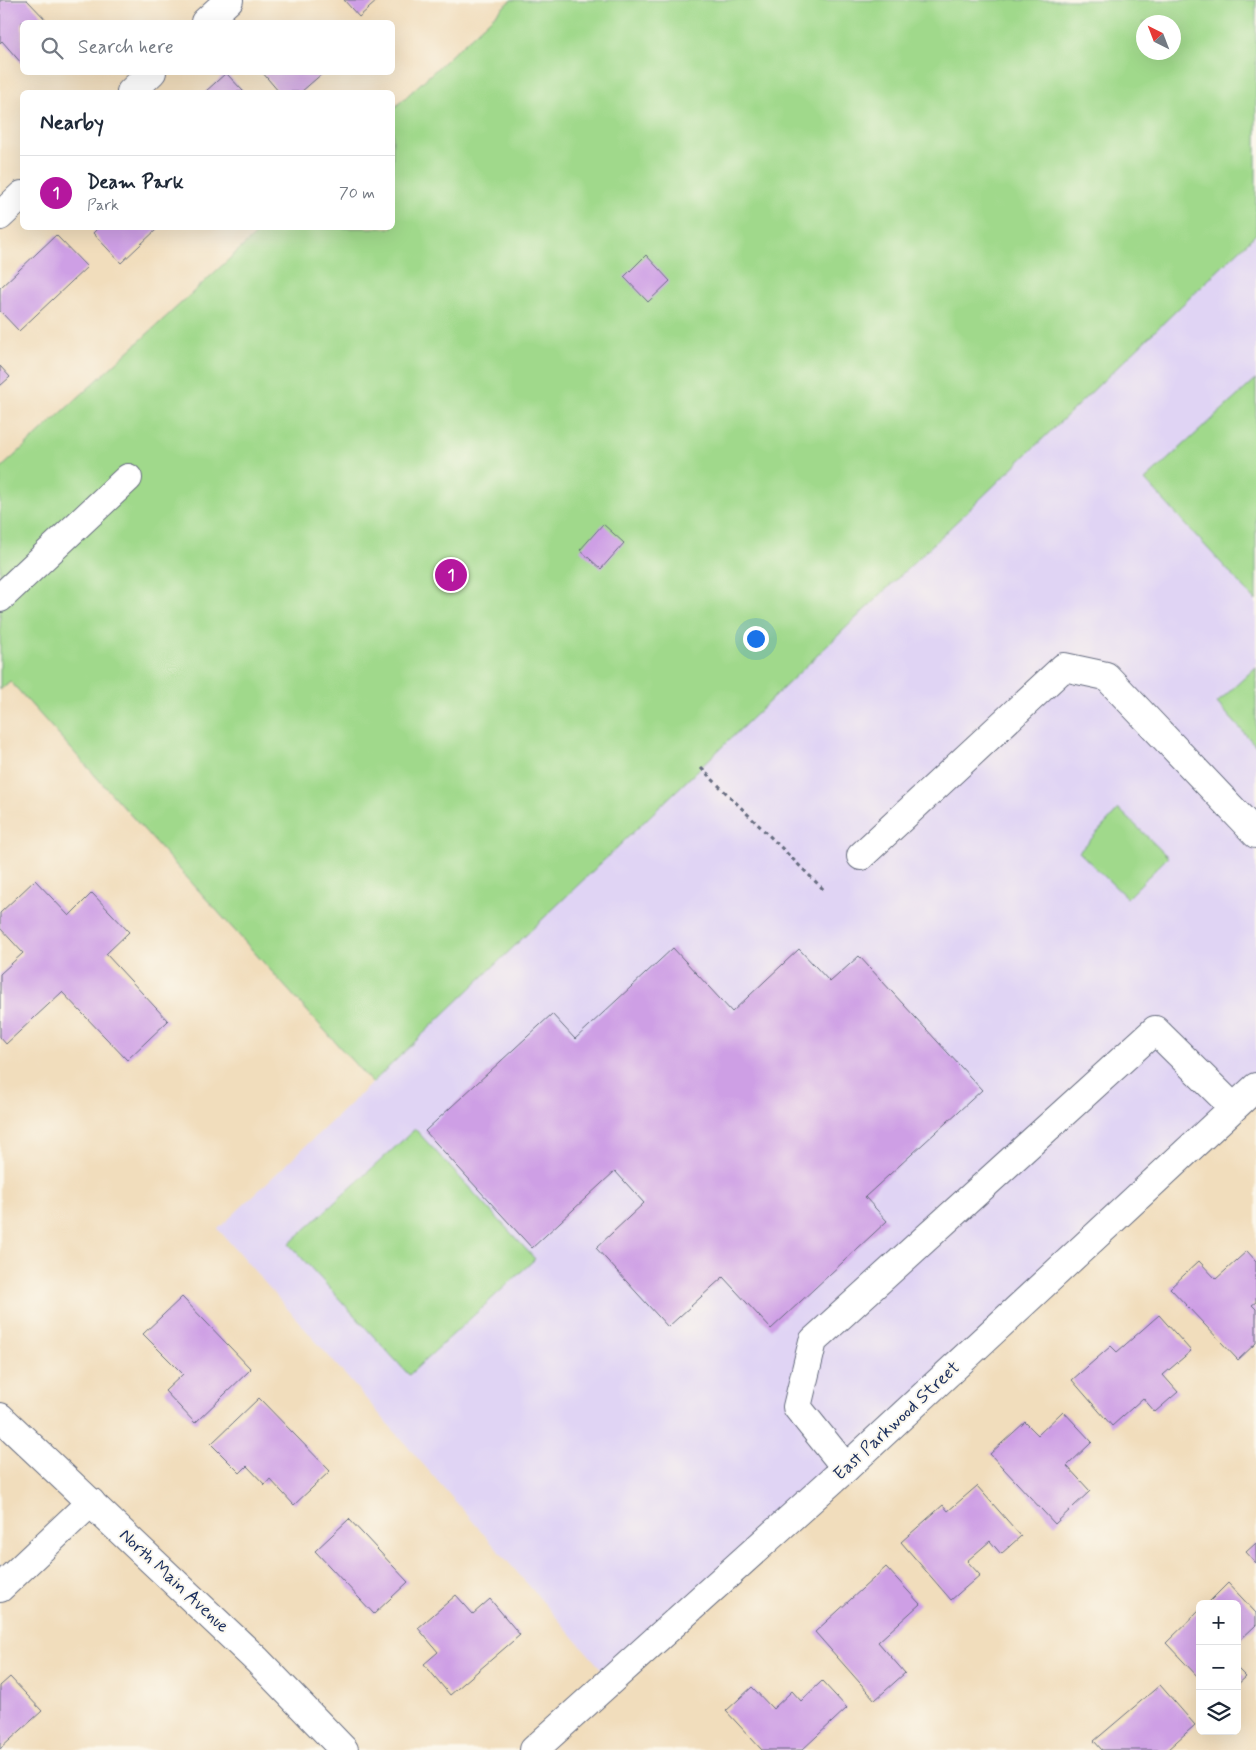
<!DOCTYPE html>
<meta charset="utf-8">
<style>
:root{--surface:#fff;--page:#f6f6f7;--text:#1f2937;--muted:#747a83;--line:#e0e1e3;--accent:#b5179e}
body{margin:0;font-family:Mynerve,sans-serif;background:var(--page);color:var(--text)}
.controls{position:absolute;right:15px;bottom:15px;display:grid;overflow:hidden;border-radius:8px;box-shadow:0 5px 20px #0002}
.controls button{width:45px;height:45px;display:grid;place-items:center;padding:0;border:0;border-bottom:1px solid var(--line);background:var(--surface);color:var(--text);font:25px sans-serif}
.compass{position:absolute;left:1136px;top:15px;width:45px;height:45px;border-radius:50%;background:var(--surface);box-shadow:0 5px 20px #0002;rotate:318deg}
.you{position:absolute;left:755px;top:638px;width:18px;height:18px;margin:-12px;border:4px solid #fff;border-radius:50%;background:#1a73e8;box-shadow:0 0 0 8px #1a73e833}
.badge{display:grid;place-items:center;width:32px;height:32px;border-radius:50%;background:var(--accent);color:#fff;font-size:16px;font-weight:700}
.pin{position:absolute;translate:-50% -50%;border:2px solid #fff;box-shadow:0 1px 5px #0006}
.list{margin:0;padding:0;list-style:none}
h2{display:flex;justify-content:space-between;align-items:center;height:65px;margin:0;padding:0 20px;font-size:21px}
h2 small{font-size:16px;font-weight:400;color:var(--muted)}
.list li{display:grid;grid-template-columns:32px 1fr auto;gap:15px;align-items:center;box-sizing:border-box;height:75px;padding:0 20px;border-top:1px solid var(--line)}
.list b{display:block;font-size:19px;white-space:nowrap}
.list p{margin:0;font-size:16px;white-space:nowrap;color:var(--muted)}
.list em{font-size:16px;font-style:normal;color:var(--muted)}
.icon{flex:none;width:28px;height:28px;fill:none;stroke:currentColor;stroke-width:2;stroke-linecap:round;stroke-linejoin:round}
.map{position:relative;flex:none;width:1256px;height:1750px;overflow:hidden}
.search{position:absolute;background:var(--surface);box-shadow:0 5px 20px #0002;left:20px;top:20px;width:375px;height:55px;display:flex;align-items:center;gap:12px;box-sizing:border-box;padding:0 18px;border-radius:8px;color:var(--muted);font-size:19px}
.panel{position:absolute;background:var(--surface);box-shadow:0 5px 20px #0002;left:20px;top:90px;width:375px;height:140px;border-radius:8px}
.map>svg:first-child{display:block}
.built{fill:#e0d4f4}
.green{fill:#a0d98b;stroke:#5e8474;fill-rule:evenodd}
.building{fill:#ce9fe5}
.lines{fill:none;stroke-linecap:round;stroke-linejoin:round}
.minor-casing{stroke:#666c7f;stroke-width:30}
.path{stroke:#666c7f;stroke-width:3;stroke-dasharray:4 4;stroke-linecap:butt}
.minor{stroke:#fff;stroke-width:28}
.labels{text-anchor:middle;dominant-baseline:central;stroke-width:4;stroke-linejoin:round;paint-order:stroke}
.street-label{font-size:18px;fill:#1b2f5e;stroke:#fbf7ec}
</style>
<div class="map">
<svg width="1256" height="1750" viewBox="0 0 1256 1750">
<rect width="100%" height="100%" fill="#fbf7ec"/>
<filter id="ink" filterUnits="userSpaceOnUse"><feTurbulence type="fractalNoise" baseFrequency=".02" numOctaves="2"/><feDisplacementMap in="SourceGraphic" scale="10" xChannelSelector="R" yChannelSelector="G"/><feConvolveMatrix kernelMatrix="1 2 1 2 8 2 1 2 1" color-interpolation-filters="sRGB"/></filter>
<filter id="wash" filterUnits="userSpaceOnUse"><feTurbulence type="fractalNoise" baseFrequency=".0096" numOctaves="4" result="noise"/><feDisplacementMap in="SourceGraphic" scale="20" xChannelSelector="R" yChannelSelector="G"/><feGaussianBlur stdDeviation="1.12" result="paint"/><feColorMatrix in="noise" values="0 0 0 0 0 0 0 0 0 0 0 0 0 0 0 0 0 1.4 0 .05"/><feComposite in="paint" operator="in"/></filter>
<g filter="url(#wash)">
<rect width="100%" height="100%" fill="#f1ddbc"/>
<path class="built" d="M1256,234V1087L611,1680L218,1229L372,1083Z"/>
<g class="green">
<path d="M511,0H1256V234L372,1083L10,681L0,690V469L263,228H392L393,109ZM1144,22H1174V52H1144Z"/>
<path d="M1256,379V601L1145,480Z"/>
<path d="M1256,667V746L1217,703Z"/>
<path d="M1119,809L1168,857L1127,898L1079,852Z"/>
<path d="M415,1129L535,1259L409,1375L289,1244Z"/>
</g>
<g id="blocks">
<g class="building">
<path d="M0,0H27L48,22H22V64L2,41L0,43Z"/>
<path d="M344,0H378L359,17Z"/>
<path d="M262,72H324L301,92H279Z"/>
<path d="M226,73L244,92H205Z"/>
<path d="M98,228H158L121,263L93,233Z"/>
<path d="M56,235L87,267L19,331L0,311V288Z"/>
<path d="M646,255L670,281L648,302L624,277Z"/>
<path d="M0,366L10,377L0,386Z"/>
<path d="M603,524L624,543L601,569L580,550Z"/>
<path d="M35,880L69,916L92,893L129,932L106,954L168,1021L127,1060L62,992L6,1044L0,1037V974L23,953L0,928V913Z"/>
<path d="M673,948L732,1012L799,949L830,982L859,956L982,1090L865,1197L887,1221L771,1329L723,1277L668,1327L596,1248L644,1203L615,1171L532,1248L425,1131L552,1014L575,1039Z"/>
<path d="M1247,1251L1256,1261V1302L1252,1305L1256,1309V1343L1238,1360L1170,1288L1199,1261L1216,1279Z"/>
<path d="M182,1297L251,1369L195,1423L165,1391L183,1374L143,1334Z"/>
<path d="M1159,1315L1191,1351L1163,1375L1178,1392L1155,1412L1143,1398L1112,1426L1072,1380L1111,1346L1117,1352Z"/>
<path d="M259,1398L330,1471L294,1505L270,1479L265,1485L247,1466L240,1473L211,1444Z"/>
<path d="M1063,1411L1092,1442L1067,1466L1090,1491L1055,1524L990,1454L1025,1422L1038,1435Z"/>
<path d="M977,1486L1021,1536L1001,1554L990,1541L967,1561L980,1575L951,1600L901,1542L943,1505L948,1511Z"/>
<path d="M349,1519L408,1582L374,1614L315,1551Z"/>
<path d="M1256,1543V1563L1246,1552Z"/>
<path d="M886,1567L920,1604L878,1642L905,1673L875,1700L815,1632Z"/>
<path d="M1228,1583L1256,1613V1625L1237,1643V1604H1207Z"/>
<path d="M456,1595L473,1614L490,1599L520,1635L450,1695L424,1664L438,1652L418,1628Z"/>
<path d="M1200,1610V1679L1166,1643Z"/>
<path d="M1237,1668L1246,1677L1237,1685Z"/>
<path d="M10,1677L42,1711L0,1749V1686Z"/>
<path d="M822,1681L847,1708L802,1750H762L726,1711L752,1687L773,1709L792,1691L801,1701Z"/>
<path d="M1160,1685L1195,1725L1167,1750H1102L1094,1741Z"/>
</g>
</g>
</g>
<g filter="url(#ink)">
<use href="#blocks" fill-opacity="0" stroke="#666c7f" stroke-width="1"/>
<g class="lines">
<defs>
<g id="minor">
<path d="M205,22L229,0"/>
<path d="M131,92L152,72"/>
<path d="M0,216L22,195"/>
<path d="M0,598L128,478"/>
<path d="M861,856L1064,667L1106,676L1256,834"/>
<path d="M0,1417L257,1660L344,1750"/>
<path d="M846,1468L797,1407L813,1341L1155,1030L1233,1107"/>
<path d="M0,1588L91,1502"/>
<path d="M534,1750L846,1468L1256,1087"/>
</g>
</defs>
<use href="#minor" class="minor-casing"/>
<path class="path" d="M701,768L824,890"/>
<use href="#minor" class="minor"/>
</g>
</g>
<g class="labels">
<g class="street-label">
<text transform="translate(897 1421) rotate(-43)">East Parkwood Street</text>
<text transform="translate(174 1581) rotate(43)">North Main Avenue</text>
</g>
</g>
</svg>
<div class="controls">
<button>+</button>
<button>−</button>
<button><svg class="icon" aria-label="layers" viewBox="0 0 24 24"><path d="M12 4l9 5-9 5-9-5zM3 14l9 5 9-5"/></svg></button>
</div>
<svg class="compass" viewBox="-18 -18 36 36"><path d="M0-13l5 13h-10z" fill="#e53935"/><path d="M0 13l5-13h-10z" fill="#747a83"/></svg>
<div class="you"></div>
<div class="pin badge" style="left:451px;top:575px">1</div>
<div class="search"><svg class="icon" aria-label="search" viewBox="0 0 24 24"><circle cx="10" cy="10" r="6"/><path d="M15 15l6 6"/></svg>Search here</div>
<section class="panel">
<h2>Nearby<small></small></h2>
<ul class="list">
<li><span class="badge">1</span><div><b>Deam Park</b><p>Park</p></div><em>70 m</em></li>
</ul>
</section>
</div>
